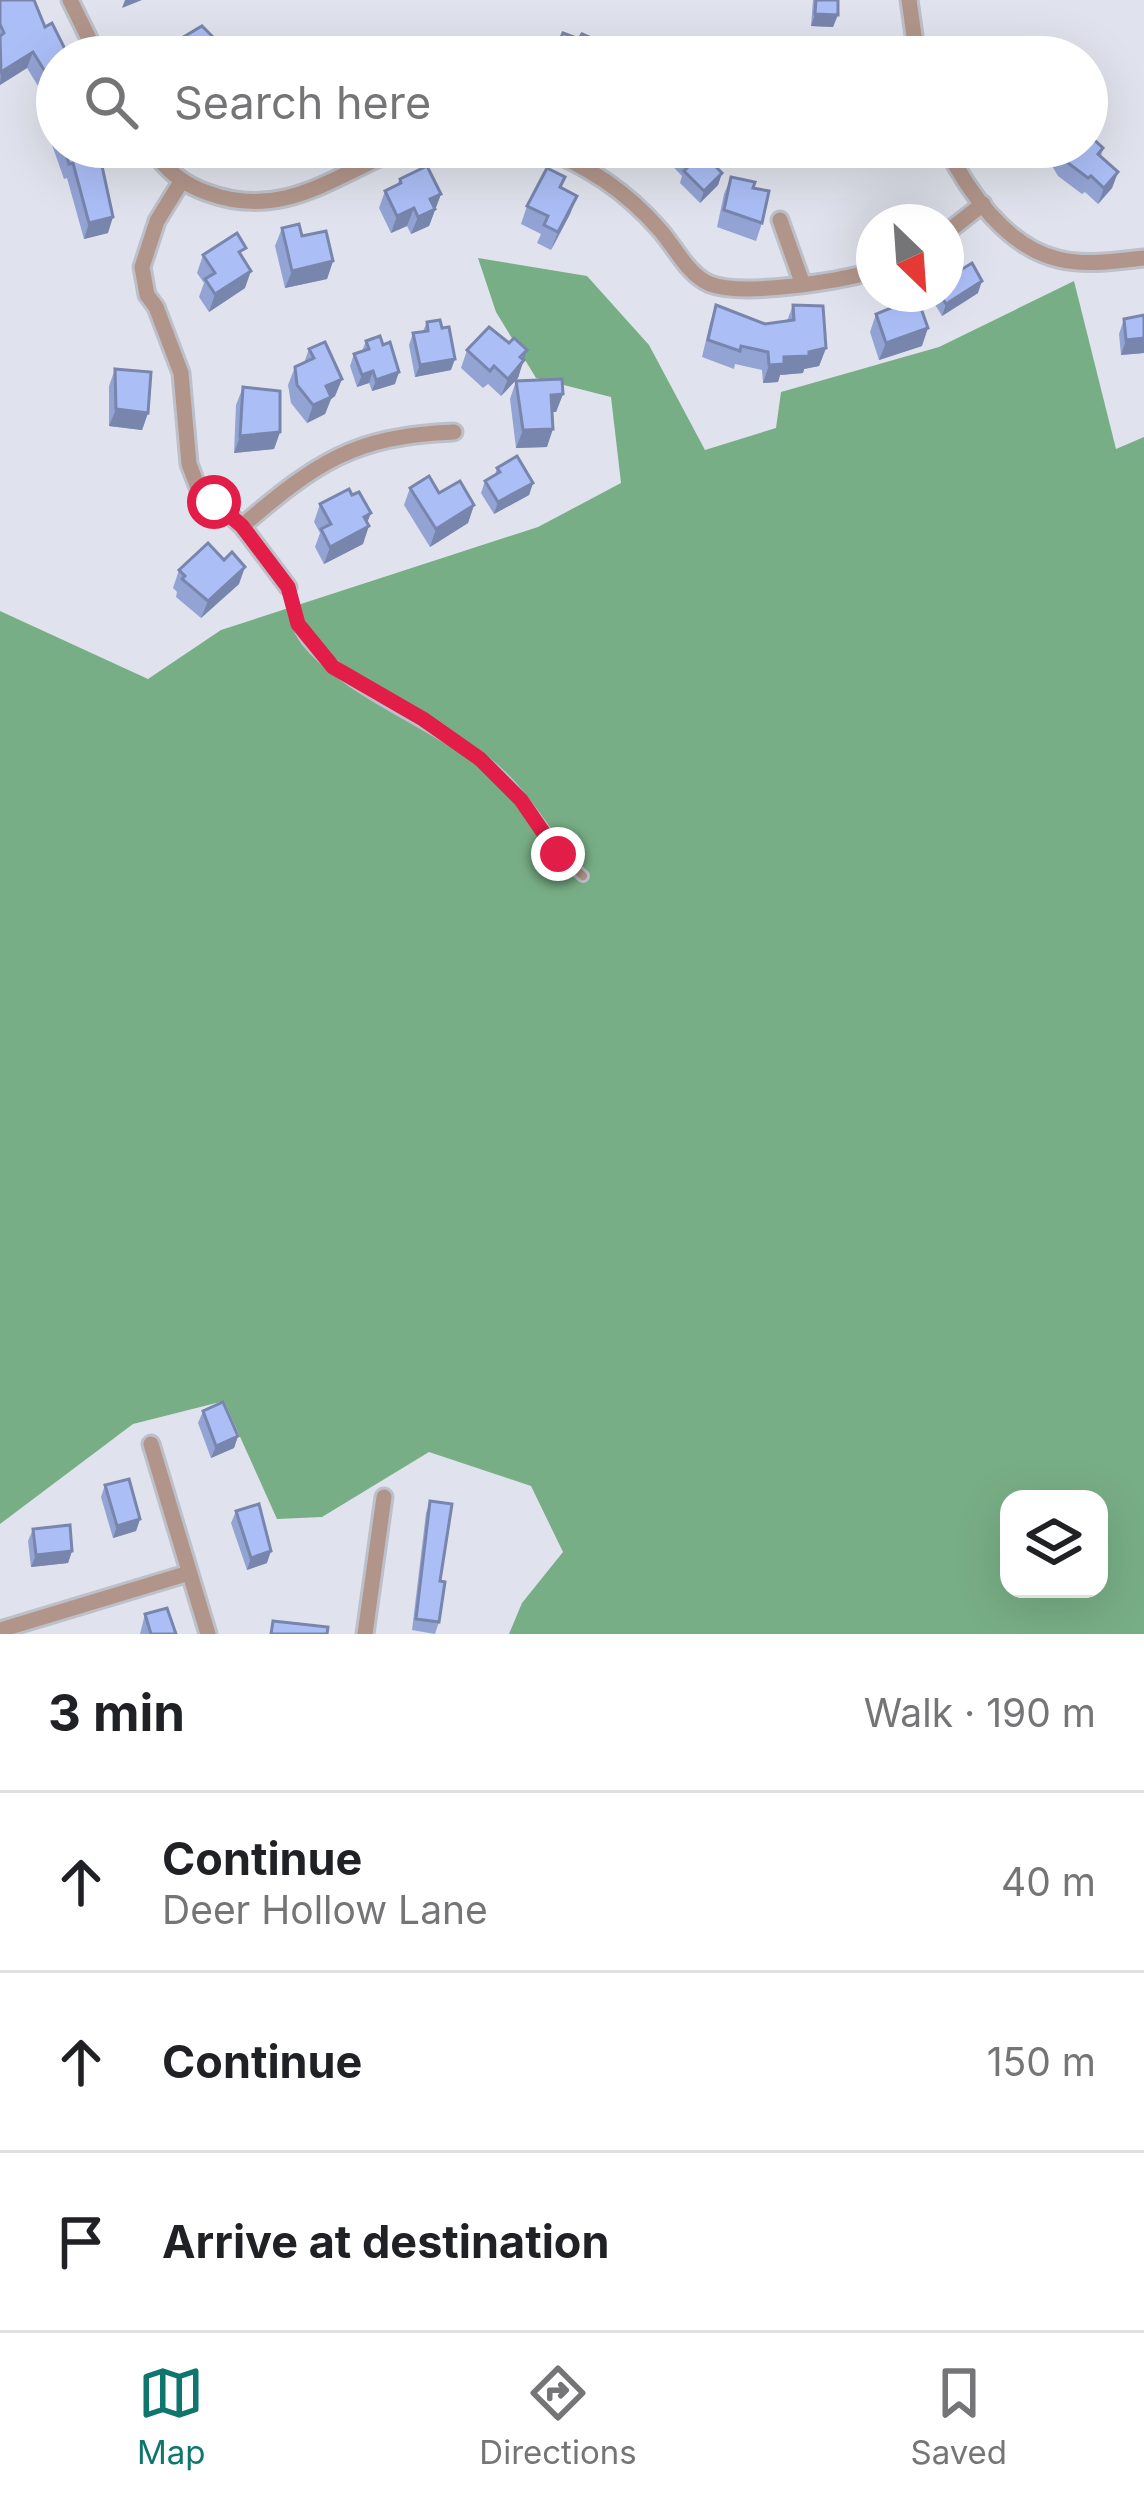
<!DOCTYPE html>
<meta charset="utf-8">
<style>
:root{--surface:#fff;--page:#f6f6f6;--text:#202124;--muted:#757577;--line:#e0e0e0;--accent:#0f766e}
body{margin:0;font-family:Inter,sans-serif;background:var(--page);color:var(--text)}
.controls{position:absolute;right:36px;bottom:36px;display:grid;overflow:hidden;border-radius:24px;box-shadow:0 12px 48px #0002}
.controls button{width:108px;height:108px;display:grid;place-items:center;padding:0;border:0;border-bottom:3px solid var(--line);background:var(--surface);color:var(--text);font:60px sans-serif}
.compass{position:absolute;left:856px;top:204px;width:108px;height:108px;border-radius:50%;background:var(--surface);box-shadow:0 12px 48px #0002;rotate:155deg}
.stop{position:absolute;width:36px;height:36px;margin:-27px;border:9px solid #e11d48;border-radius:50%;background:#fff}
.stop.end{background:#e11d48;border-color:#fff;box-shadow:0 3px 12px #0008}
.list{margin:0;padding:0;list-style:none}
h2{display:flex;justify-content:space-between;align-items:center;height:156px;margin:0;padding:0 48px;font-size:51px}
h2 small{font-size:39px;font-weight:400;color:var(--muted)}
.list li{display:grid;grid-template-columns:78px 1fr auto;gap:36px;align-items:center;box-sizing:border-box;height:180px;padding:0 48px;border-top:3px solid var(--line)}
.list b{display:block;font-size:45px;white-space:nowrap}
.list p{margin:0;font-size:39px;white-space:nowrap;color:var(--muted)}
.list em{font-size:39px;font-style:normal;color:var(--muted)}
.icon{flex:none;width:66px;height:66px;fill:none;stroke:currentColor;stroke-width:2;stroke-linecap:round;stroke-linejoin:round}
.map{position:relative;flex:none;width:1144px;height:1634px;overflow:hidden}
.search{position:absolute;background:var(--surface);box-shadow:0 12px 48px #0002;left:36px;right:36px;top:36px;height:132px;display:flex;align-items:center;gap:30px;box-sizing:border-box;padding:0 42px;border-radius:66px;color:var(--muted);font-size:45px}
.sheet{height:696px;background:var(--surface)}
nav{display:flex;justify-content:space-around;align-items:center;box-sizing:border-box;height:168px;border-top:3px solid var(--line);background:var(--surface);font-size:33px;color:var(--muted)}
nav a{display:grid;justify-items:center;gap:6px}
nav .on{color:var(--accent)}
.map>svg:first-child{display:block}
.forest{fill:#78ae85;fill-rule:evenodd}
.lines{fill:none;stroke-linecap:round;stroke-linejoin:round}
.lane-casing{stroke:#bec0c9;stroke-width:14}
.street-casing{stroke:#bec0c9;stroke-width:21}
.lane{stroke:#b1958a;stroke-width:8}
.street{stroke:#b1958a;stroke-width:15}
.wall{fill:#93a3d4}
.shaded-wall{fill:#7885ac}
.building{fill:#abbef6;stroke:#7885ac;stroke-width:3}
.route{stroke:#e11d48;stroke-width:15}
</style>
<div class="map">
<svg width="1144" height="1634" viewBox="0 0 1144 1634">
<rect width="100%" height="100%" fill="#e0e3ed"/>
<path class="forest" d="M478,258L587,276L649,345L705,450L776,428L781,392L939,347L1074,281L1116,449L1144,437V1634H509L522,1603L563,1552L531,1486L429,1452L322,1517L277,1519L224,1401L133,1424L0,1524V611L148,679L221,630L538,527L621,483L611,397L536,378L496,312ZM1009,1499H1099V1589H1009Z"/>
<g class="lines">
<defs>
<path id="lane" d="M288,588C293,606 296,625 307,640C353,697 445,723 501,777C533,808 550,847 583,876"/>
<g id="street">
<path d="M70,0L98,57"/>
<path d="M909,0L917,57"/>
<path d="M150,147C166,170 182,184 208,193C284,221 336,174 404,147"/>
<path d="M540,147C589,167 625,190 660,230C675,247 688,275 710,284C743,297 839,281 874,271"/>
<path d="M946,147C968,192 1007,247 1058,259C1086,266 1116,261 1144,258"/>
<path d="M181,182L157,221L142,267L147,295L156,307L181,373L189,464L197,485L242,526L288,587"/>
<path d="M780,220L802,282"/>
<path d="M946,233L983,204"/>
<path d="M242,526C316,463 353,436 454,432"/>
<path d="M151,1444L208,1634"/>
<path d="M0,1630L189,1573"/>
<path d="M365,1634L384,1497"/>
</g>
</defs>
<use href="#lane" class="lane-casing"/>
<use href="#street" class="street-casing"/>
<use href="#lane" class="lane"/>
<use href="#street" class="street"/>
</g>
<g class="wall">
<path d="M0,0L45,27L69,57L43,94L27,68L0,85Z"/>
<path d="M813,0H838L833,27L811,26Z"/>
<path d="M57,126V147H101L100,157L108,233L84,239L67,178L64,179L51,142Z"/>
<path d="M641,147H696L722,173L718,185L700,203L680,183L682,176L661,154L657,159Z"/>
<path d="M1041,147L1103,148L1101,156L1118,172L1112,188L1098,204L1085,192L1082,194L1058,176Z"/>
<path d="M731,177L753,188L762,223L756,241L717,227L724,194Z"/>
<path d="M400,179L441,194L429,226L411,234L407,226L391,233L379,208L385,191L397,185Z"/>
<path d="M561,188L577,196L570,214L551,250L537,243L541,234L521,224L527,206Z"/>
<path d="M282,228L302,236L333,261L327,279L285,288L275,246Z"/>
<path d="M203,255L242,257L245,288L209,312L199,297L204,283L197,273Z"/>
<path d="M978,293L942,316L931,298L932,294Z"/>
<path d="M896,294H916L922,346L879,360L870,332L876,314L891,309Z"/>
<path d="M716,305L765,324L787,321L793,305L826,348L819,366L804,369L803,373L780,375L778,382L763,383L762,370L735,364L734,369L702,357L710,323Z"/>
<path d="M1144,315V353L1121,355L1119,334L1124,319Z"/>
<path d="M427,322L451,370L415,377L409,345L413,333L423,331Z"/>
<path d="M366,341L383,345L395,384L372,391L369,383L357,387L350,366L354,354L362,351Z"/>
<path d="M309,349L342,379L335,396L331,399L325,414L307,423L291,403L288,385L295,367L304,363Z"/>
<path d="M467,350L523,359L518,378L501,396L488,384L483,388L461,368Z"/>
<path d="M115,369L148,413L142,430L109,426V386Z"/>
<path d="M516,381L563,394L556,412H552L547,447L516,448L510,399Z"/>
<path d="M243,387L280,432L274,449L234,453L236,405Z"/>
<path d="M497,468L533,483L529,495L494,514L481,493L485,481L495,475Z"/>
<path d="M410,488L439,493L474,505L468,523L430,547L404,505Z"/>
<path d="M320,504L367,523L363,544L324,564L315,547L320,533L314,522Z"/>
<path d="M179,570L239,584L201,618L176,597L177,592L173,588Z"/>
<path d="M203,1411L238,1436L234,1448L211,1458L198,1423Z"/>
<path d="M105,1485L140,1519L136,1531L113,1538L101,1497Z"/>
<path d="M430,1501L440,1581L439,1622L435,1634L412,1630L426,1513Z"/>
<path d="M236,1511L267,1563L247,1570L231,1523Z"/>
<path d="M33,1529L72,1551L68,1563L31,1567L28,1541Z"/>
<path d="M145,1614L176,1634H140Z"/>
</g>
<g class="shaded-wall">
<path d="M125,0H142L122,8Z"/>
<path d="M815,14L838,15L833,27L811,26Z"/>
<path d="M33,52L27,68L0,85L1,72Z"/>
<path d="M57,74V87L43,94L49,78Z"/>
<path d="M1118,172L1112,188L1098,204L1104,188Z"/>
<path d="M722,173L718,185L700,203L704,191Z"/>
<path d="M441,194L429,226L411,234L418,217L430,199Z"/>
<path d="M577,196L570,214L551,250L558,232Z"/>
<path d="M414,208L407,226L391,233L397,216Z"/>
<path d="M113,217L108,233L84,239L89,223Z"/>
<path d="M333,261L327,279L285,288L292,271Z"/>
<path d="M251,271L245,288L209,312L215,294Z"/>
<path d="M982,281L978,293L942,316L946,304Z"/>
<path d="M928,328L922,346L879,360L886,343Z"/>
<path d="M1144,338V353L1121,355L1126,340Z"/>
<path d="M826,348L819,366L804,369L803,373L780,375L778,382L763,383L769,365L784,357Z"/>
<path d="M527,350L518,378L501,396L508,379Z"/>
<path d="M455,359L451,370L415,377L420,365Z"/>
<path d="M373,371L369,383L357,387L362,375Z"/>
<path d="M399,372L395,384L372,391L376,380Z"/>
<path d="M342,379L335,396L331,399L325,414L307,423L313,405L326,386Z"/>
<path d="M563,394L556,412H545L551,395Z"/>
<path d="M116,409L148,413L142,430L109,426Z"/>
<path d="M553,429L547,447L516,448L523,430Z"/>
<path d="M280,432L274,449L234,453L240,436Z"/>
<path d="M533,483L529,495L494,514L498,502Z"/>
<path d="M474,505L468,523L430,547L436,529Z"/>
<path d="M371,513L365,528L369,526L363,544L324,564L330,547L364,517Z"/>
<path d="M245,567L239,584L201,618L208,601Z"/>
<path d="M238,1436L234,1448L211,1458L216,1446Z"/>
<path d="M140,1519L136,1531L113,1538L117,1526Z"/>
<path d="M72,1551L68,1563L31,1567L36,1555Z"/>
<path d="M271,1551L267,1563L247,1570L251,1558Z"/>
</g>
<g class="building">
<path d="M0,0H34L45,27L52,23L69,57H57V74L49,78L33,52L1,72L0,36L4,33L0,24Z"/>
<path d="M816,0H838V15L815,14Z"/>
<path d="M202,26L214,38L212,43L220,57H170L165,48Z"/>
<path d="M563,33L579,39L582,34L594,39L592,45L605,50L603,57H553Z"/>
<path d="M1090,136L1103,148L1098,154L1118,172L1104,188L1091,176L1088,178L1064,160L1056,147H1087V140Z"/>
<path d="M64,147H101L103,151L99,152L113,217L89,223L73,163L69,164Z"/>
<path d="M670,147H696L722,173L704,191L684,171L689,166Z"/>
<path d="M427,166L441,194L430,199L435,209L418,217L414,208L397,216L385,191L401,183L400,179Z"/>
<path d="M547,168L565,177L560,187L577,196L558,232L544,225L548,216L527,206Z"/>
<path d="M731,177L755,182L753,188L769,191L762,223L724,210Z"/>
<path d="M299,224L302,236L326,231L333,261L292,271L282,228Z"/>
<path d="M237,233L246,248L239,252L251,271L215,294L205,279L215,273L203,255Z"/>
<path d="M972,263L982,281L946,304L940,294H946V279Z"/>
<path d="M897,294H916L928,328L886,343L876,314L901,304Z"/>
<path d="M716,305L765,324L794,320L793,305L823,306L826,348L809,352V356L784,357V364L769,365L768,352L741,346L740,351L708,340Z"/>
<path d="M1144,315V338L1126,340L1124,319Z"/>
<path d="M440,320L442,328L449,327L455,359L420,365L413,333L428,331L427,322Z"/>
<path d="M489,327L509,343L514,338L527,350L520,357L524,360L508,379L494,366L490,371L467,350Z"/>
<path d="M380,336L383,345L390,342L399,372L376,380L373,371L362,375L354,354L369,349L366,341Z"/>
<path d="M325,342L342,379L326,386L331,397L313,405L297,385L295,367L314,358L309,349Z"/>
<path d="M115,369L151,372L148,413L116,409Z"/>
<path d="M562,379L563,394L551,395L553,429L523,430L516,381Z"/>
<path d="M243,387L280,391V432L240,436Z"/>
<path d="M517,456L533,483L498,502L485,481L500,472L497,468Z"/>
<path d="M429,476L439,493L460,481L474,505L436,529L410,488Z"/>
<path d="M349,489L352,495L359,492L371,513L364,517L369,526L330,547L321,529L331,524L320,504Z"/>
<path d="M208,543L224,560L232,552L245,567L208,601L182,579L185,576L179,570Z"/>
<path d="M223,1402L238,1436L216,1446L203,1411Z"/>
<path d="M129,1479L140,1519L117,1526L105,1485Z"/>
<path d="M430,1501L452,1504L440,1581L445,1582L439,1622L416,1619Z"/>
<path d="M259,1504L271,1551L251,1558L236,1511Z"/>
<path d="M70,1525L72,1551L36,1555L33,1529Z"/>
<path d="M167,1608L176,1634H151L145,1614Z"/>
<path d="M273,1621L328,1627L327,1634H271Z"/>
</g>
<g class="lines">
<path class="route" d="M214,502L242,526L288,587L298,624L333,667L423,719L480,759L521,800L558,854"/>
</g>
</svg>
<div class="controls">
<button><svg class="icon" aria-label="layers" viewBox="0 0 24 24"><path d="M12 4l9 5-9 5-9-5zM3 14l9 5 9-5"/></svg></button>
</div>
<svg class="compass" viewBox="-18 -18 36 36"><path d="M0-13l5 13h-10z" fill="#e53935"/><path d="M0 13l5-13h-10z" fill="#757577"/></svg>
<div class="stop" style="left:214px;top:502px"></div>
<div class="stop end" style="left:558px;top:854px"></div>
<div class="search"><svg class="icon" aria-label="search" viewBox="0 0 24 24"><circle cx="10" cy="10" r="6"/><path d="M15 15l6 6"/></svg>Search here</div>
</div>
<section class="sheet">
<h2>3 min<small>Walk · 190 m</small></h2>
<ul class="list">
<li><svg class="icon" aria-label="ahead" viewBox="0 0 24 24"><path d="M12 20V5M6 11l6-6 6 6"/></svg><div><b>Continue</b><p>Deer Hollow Lane</p></div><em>40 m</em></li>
<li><svg class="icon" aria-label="ahead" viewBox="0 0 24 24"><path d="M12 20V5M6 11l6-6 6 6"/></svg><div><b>Continue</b></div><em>150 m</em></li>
<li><svg class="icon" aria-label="arrive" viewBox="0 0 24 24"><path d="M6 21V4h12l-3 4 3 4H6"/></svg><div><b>Arrive at destination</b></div></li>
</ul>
</section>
<nav>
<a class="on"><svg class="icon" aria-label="map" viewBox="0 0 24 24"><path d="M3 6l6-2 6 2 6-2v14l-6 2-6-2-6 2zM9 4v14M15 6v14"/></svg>Map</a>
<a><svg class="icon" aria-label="directions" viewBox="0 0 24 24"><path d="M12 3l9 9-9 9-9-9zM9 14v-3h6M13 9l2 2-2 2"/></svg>Directions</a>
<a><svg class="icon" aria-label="saved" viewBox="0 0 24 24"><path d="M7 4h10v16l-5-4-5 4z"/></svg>Saved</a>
</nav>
